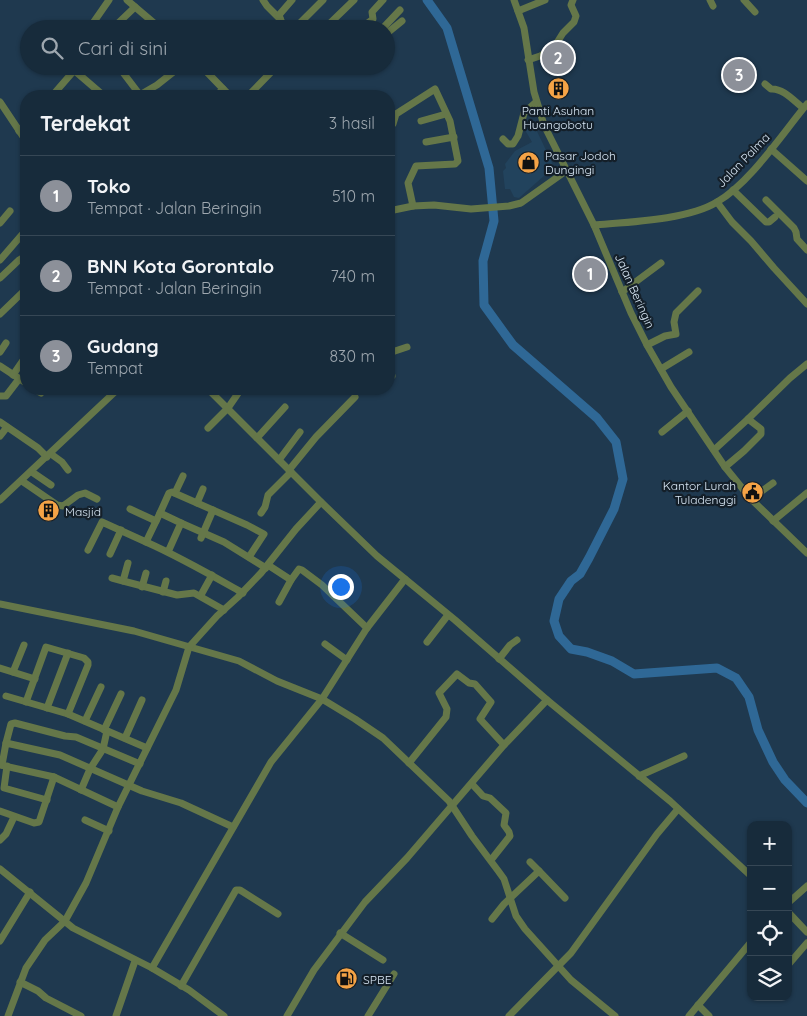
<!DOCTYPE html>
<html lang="id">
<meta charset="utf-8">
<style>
:root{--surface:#172b3b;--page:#243746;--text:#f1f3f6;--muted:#9ea7af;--line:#364755;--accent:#8c9099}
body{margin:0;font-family:Quicksand,sans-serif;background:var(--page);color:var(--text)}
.controls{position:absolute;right:15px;bottom:15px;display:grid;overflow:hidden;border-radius:10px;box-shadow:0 1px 4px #0004}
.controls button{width:45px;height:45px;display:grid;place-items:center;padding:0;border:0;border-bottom:1px solid var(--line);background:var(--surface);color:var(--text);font:25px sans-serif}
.you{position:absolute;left:340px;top:586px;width:18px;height:18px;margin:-12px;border:4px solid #fff;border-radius:50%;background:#1a73e8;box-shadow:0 0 0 8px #1a73e833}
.badge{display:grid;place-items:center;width:32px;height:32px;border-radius:50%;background:var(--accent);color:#fff;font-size:16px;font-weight:700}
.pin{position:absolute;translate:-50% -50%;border:2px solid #fff;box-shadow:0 1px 5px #0006}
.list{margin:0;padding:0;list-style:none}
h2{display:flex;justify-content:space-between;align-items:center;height:65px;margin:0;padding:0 20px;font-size:21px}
h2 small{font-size:16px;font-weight:400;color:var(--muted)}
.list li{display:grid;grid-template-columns:32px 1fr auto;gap:15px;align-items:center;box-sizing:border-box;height:80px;padding:0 20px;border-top:1px solid var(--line)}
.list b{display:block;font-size:19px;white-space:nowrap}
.list p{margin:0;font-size:16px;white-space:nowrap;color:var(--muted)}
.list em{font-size:16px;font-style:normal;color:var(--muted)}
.icon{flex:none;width:28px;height:28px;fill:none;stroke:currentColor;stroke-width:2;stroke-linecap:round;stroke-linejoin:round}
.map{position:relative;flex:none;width:807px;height:1016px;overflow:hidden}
.search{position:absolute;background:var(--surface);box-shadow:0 1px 4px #0004;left:20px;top:20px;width:375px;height:55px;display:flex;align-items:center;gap:12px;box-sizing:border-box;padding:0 18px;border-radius:28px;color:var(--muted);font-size:19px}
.panel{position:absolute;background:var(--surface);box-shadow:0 1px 4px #0004;left:20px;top:90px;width:375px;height:305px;border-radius:20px}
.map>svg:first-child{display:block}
.built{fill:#22435d}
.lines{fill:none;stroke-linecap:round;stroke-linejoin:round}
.river{stroke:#2f6896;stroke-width:9}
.minor{stroke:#657749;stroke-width:7}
.labels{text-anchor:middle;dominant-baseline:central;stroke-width:4.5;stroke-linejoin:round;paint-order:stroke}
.poi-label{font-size:12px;fill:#d9e8f6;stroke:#141f29;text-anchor:start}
.street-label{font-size:12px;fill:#d9e8f6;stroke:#141f29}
</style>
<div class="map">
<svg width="807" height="1016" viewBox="0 0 807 1016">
<rect width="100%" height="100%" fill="#1f394f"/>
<path class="built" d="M534,125L554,167L519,198L514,197L510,189H505L503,171L506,168L505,164L515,151L532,142L525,130Z"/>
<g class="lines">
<path class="river" d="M427,0L447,28L489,168L494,221L483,261L484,305L513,345L597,418L616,442L623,479L614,509L589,558L580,574L571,581L559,599L554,621L559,636L571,649L587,652L612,661L634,674L717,668L736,678L749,697L758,730L773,762L785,780L807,803"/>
<g class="minor">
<path d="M127,0L161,29"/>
<path d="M263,0L267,6L280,19"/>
<path d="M514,0L524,28L534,92L544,125L594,225L631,313L647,345L671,387L725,467L751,499L807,553"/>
<path d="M710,0L713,6"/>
<path d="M744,0L755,12"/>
<path d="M518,11L545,0"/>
<path d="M93,23L109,0"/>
<path d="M383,28L400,10"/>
<path d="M112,29L135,7"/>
<path d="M288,29L282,23L279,15L292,0"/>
<path d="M294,29L323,0"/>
<path d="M324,29L354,0"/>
<path d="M360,29L373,19L372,12L383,0"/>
<path d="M386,34L402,21"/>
<path d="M528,60L540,56L553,49L563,33L574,22L576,16L571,5L573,0"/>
<path d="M118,66L140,95"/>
<path d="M201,66L230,96"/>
<path d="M327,66L334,71L341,66"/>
<path d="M75,71L104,96"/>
<path d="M765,84L771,89C783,88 794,101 803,108"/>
<path d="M52,96L78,66"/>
<path d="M138,96L157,85L181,66"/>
<path d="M216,96L223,89"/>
<path d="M248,96L277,66"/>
<path d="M0,102L26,141"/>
<path d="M421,121L446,114"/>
<path d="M389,127L393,124L396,114L435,89L450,121L458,161L455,164L416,166L408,183L413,206"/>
<path d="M19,131L26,123"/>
<path d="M503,139L508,144H513L518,136L524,113L536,102"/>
<path d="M426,142L454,137"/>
<path d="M771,149L807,181"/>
<path d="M733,190L766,222H769L775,217"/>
<path d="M766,200L794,228L796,232L797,239L807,250"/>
<path d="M717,202L732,222L751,241L774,268L807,304"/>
<path d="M389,211L413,206L434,205L471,209L509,206L521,203L566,171"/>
<path d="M0,223L10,211"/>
<path d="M594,225C628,222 688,220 717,202C750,183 782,134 807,104"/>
<path d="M0,260L26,230"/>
<path d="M0,278L19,260L26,256"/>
<path d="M622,292L661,263"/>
<path d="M0,314L26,289"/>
<path d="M647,345L665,336L676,334L674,322L676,313L698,291"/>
<path d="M0,352L6,343"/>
<path d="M389,353L407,347"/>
<path d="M389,365L392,376"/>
<path d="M0,366L26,383"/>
<path d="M661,369L689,352"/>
<path d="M13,375L26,356"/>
<path d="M34,389L41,393"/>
<path d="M208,389L321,502L377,556L455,620L547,700L670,801L751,876"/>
<path d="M0,396H6L19,379"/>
<path d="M0,422L38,448L47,457"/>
<path d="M208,428L228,408L241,389"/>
<path d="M662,432L688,411"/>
<path d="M0,436L7,427"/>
<path d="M257,438L285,407"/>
<path d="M714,450L748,419"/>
<path d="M51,454L62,462L68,470"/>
<path d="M279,460L300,432"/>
<path d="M725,467L744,451L761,434V429L748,419L790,378L807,364"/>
<path d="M289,470L316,437L355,397"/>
<path d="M32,472L51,485"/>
<path d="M22,481L57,505L63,506L78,495L85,493L97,499"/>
<path d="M175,493L183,476"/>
<path d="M751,499L773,483"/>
<path d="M0,500L118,389"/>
<path d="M197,503L203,489"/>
<path d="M130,509L156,521"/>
<path d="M160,513L169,493L172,492L247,525L264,534L249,557"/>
<path d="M261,513L265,507L268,495L291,472"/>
<path d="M773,521L807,493"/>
<path d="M181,523L224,542L266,568"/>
<path d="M201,538L213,510"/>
<path d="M88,550L102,522L146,542"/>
<path d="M168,552L181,523L160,513L146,542C180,557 211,575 243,593"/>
<path d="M110,554L121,530"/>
<path d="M128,563L123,581L177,595L194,593L224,610"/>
<path d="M268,565L291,580L279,602"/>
<path d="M112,578L123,581"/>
<path d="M291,580L299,569L302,570L322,585L367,628"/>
<path d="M142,587L146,573"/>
<path d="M163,592L166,581"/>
<path d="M201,595L212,575"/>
<path d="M0,604L134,631L239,661L277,681L322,699L355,719L383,738L449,801L472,836L499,872L504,879L516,916L525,929L571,980L615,1016"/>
<path d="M427,642L448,615"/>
<path d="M325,644L347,660"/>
<path d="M499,659L510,645L517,640"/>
<path d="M0,668L35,679"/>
<path d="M13,672L24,645"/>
<path d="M6,696L68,714L147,748"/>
<path d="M26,702L46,647L84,658L88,662V665L68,714"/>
<path d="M47,708L68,653"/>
<path d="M85,721L101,687"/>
<path d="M104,730L121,694"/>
<path d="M125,738L142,700"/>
<path d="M6,743L11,724L15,723L65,736L76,737L140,764"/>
<path d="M409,763L446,717L447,709L439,693L457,674L469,683L475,684L491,702L480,719L504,745"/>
<path d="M0,765L54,777L39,822L34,823L0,811"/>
<path d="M2,765L6,743L60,755L142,791L181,803L233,827"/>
<path d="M7,766L4,788L47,800"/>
<path d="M639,776L684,756"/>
<path d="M54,777L118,807"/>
<path d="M472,784L483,796L490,798L506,813L504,825L509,832L510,836L491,860"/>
<path d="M81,790L90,769L103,749L107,731"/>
<path d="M85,820L109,831"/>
<path d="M0,840L6,834L14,817"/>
<path d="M530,862L539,871"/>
<path d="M0,869L73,928L152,968L189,990L224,1016"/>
<path d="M788,903L807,886"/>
<path d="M788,912L807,932"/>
<path d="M492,919L504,904L539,871L565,898"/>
<path d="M340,933L383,960"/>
<path d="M0,941L30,892"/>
<path d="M788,965L807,943"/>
<path d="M152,968L271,762L322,699L367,628L405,579"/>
<path d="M20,982L38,991L46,998L81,1016"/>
<path d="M181,986L236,890H240L278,914"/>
<path d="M698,1005L709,1016"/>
<path d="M8,1016L26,968L45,940L65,921L86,883L118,807L176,690L189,647L217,616L238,597L261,573L296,529L321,502"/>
<path d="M116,1016L135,961"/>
<path d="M287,1016L314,970L365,902L407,858L504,745L547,700"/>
<path d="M368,1016L394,974"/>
<path d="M509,1016L571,953L657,834L678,809"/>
<path d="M689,1016L751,942"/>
</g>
</g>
<defs>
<symbol id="building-disc" viewBox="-11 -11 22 22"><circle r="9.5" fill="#f5a346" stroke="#141f29"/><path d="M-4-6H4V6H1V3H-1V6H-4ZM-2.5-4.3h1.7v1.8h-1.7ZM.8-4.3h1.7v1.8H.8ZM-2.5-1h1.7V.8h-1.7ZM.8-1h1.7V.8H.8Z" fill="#111"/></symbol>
<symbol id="shop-disc" viewBox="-11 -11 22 22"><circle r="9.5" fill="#f5a346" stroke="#141f29"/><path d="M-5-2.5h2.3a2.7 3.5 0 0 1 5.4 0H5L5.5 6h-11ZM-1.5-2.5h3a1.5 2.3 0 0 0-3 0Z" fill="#111"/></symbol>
<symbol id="civic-disc" viewBox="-11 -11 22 22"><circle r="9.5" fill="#f5a346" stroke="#141f29"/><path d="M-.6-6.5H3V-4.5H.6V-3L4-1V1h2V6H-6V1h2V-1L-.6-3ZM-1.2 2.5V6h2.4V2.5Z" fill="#111"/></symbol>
<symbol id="fuel-disc" viewBox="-11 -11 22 22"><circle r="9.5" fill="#f5a346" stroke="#141f29"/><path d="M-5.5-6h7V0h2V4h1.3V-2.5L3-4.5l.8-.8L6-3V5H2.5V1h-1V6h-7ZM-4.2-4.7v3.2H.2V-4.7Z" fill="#111"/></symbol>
</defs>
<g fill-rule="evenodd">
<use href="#building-disc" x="546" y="76" width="25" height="25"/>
<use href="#shop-disc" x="516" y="150" width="25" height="25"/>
<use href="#civic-disc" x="740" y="480" width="25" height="25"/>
<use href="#building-disc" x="36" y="498" width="25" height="25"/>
<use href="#fuel-disc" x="334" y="966" width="25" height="25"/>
</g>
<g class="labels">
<g class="poi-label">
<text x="558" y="110" text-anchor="middle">Panti Asuhan<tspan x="558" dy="14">Huangobotu</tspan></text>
<text x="545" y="155">Pasar Jodoh<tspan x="545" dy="14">Dungingi</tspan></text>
<text x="736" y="485" text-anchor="end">Kantor Lurah<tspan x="736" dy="14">Tuladenggi</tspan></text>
<text x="65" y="511">Masjid</text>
<text x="363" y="979">SPBE</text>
</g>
<g class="street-label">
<text transform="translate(743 160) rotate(-46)">Jalan Palma</text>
<text transform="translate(635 291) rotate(66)">Jalan Beringin</text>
</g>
</g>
</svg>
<div class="controls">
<button>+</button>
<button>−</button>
<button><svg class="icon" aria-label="locate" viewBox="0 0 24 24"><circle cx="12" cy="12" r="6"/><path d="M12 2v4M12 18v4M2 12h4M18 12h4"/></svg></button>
<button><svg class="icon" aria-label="layers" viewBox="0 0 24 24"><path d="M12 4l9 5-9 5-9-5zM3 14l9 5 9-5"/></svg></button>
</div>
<div class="you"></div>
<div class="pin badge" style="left:590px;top:274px">1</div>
<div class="pin badge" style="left:558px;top:58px">2</div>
<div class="pin badge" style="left:739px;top:75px">3</div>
<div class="search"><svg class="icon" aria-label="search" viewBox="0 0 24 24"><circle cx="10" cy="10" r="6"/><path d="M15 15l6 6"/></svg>Cari di sini</div>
<section class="panel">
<h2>Terdekat<small>3 hasil</small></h2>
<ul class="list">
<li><span class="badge">1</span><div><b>Toko</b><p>Tempat · Jalan Beringin</p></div><em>510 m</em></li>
<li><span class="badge">2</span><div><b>BNN Kota Gorontalo</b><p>Tempat · Jalan Beringin</p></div><em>740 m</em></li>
<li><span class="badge">3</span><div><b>Gudang</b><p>Tempat</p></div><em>830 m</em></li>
</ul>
</section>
</div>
